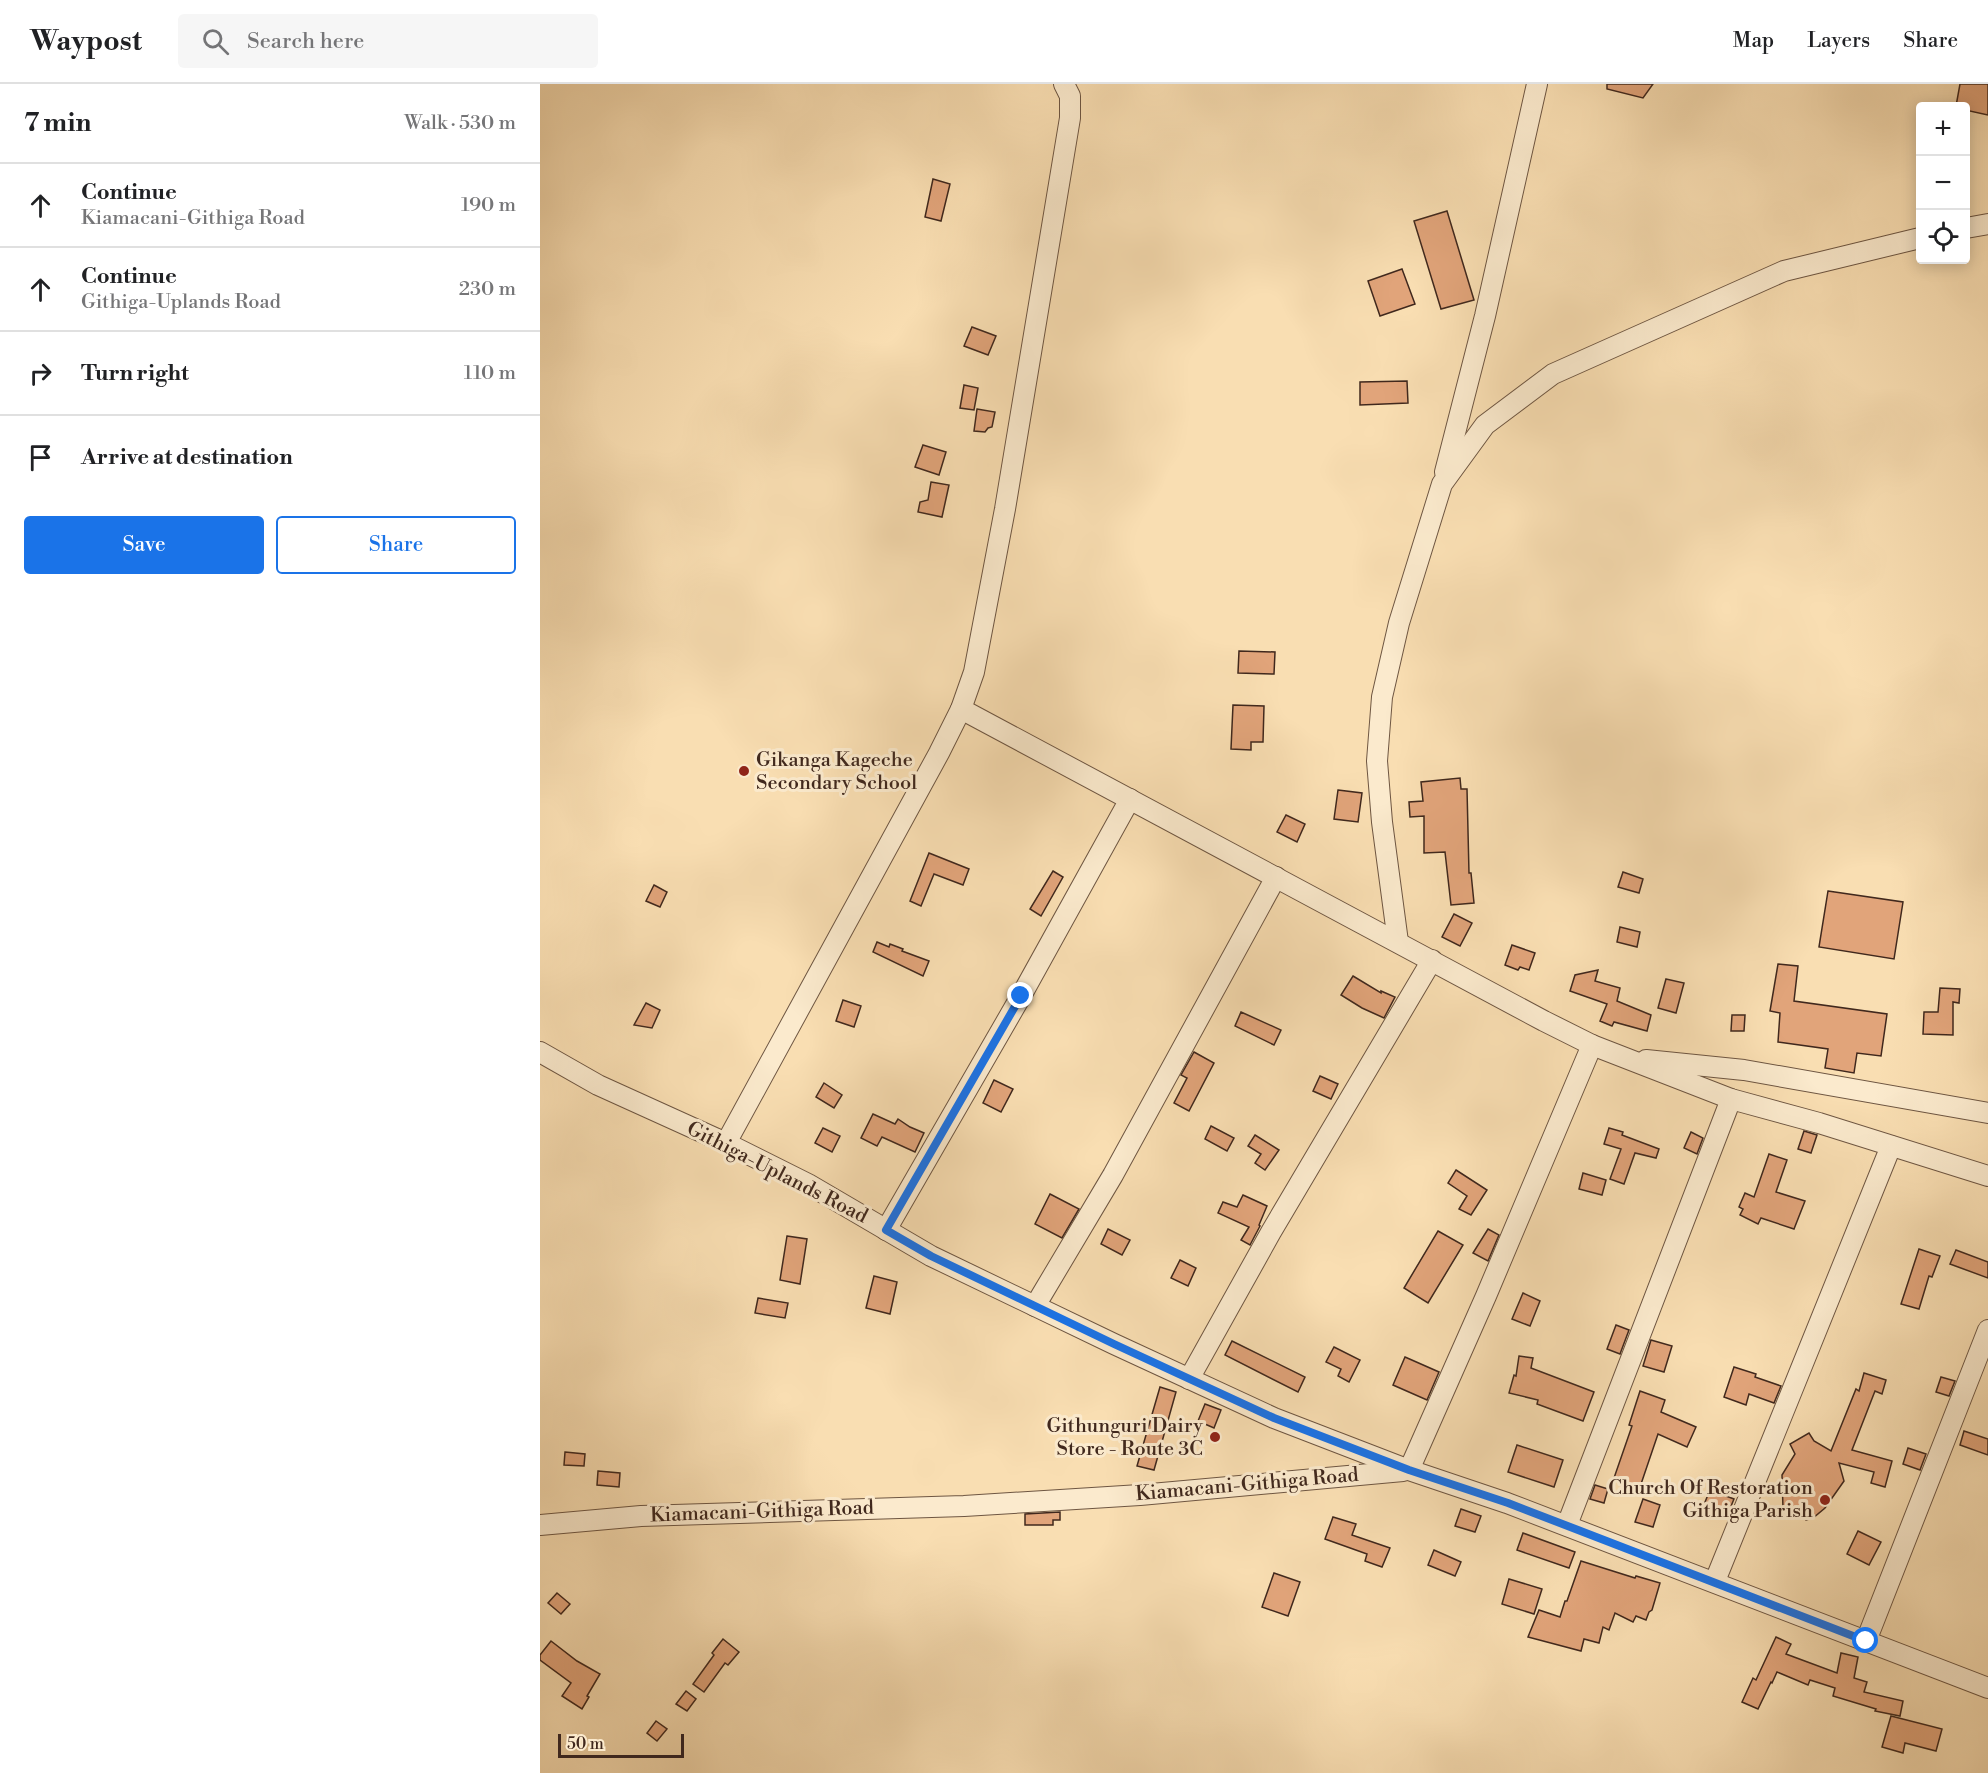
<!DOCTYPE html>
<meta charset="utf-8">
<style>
:root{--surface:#fff;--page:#f6f6f6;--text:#202124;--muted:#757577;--line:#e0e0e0;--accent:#1a73e8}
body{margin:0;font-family:"Libre Bodoni",serif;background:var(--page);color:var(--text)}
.controls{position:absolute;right:18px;top:18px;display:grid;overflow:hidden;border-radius:6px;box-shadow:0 3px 15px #0003}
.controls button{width:54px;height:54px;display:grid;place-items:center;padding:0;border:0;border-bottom:2px solid var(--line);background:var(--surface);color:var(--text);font:30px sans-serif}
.scale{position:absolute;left:18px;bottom:15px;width:126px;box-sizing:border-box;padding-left:6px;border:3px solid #40281d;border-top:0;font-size:16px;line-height:21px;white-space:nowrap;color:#40281d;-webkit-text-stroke:4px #fbeacd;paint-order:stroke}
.stop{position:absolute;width:18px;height:18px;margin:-14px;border:4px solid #1a73e8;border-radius:50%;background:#fff}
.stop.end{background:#1a73e8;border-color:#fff;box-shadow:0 2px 6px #0008}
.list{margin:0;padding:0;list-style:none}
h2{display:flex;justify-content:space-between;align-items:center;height:78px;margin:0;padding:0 24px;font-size:26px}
h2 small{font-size:20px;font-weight:400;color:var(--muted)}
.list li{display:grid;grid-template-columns:39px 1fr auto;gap:18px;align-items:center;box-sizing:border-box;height:84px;padding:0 24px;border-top:2px solid var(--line)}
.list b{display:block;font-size:22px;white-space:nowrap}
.list p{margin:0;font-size:20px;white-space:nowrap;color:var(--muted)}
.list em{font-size:20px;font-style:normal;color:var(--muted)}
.actions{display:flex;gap:12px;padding:18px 24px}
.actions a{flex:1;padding:14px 0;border:2px solid var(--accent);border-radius:6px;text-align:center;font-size:21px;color:var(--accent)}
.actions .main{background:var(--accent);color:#fff}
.icon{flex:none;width:33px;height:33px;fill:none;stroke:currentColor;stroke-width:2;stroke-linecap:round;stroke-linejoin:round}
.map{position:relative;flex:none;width:1448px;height:1689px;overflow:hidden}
header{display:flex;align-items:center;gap:36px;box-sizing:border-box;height:84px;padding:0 30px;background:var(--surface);border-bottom:2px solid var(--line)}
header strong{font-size:28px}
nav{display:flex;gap:33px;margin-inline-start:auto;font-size:21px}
.search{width:420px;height:54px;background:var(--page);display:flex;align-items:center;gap:15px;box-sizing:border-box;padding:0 21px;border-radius:6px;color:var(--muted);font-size:22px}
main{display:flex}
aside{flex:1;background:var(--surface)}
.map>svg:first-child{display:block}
.building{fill:#e1a47a;stroke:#40281d;stroke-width:1.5}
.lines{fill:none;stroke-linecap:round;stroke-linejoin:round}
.street-casing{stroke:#6e5642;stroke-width:22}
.street{stroke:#fbeacd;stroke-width:20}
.route{stroke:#1a73e8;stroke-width:8}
.poi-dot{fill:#8f2418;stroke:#fbeacd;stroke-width:2}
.labels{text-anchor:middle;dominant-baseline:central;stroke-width:6;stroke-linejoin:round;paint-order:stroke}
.poi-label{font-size:20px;fill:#40281d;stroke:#fbeacd;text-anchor:end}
.street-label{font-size:20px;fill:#40281d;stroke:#fbeacd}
</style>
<header>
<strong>Waypost</strong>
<div class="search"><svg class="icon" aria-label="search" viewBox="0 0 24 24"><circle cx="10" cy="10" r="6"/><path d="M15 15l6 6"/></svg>Search here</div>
<nav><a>Map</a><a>Layers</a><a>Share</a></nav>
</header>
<main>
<aside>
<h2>7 min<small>Walk · 530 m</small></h2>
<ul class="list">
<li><svg class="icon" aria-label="ahead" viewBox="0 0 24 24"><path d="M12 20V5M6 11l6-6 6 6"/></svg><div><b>Continue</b><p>Kiamacani-Githiga Road</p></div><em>190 m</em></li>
<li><svg class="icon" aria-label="ahead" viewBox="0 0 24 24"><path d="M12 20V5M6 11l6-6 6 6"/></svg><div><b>Continue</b><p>Githiga-Uplands Road</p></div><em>230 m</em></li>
<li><svg class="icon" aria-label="right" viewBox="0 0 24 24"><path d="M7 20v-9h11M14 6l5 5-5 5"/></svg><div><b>Turn right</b></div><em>110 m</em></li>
<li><svg class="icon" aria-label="arrive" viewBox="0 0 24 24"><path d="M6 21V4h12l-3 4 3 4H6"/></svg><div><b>Arrive at destination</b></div></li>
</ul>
<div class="actions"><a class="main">Save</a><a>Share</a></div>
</aside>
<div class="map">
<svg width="1448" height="1689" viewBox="0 0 1448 1689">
<rect width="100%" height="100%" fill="#f9deb2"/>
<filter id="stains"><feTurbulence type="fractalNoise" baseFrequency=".00333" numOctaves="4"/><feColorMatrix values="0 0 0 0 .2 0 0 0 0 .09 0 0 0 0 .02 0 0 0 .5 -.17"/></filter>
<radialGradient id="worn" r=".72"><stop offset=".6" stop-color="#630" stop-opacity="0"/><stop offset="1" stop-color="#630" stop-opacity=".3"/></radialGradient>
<g class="building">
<path d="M1067,0H1113L1103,14L1067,5Z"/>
<path d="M1420,0H1448V31L1425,26V22H1416Z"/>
<path d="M393,95L410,100L401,137L385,133Z"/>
<path d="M907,127L934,216L901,225L874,137Z"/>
<path d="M862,185L875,220L840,232L828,197Z"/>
<path d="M432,243L456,252L448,271L424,262Z"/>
<path d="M867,297L868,319L820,321V298Z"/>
<path d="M424,301L438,304L434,326L420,324Z"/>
<path d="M437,325L455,328L452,343L448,344L445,348L434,347Z"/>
<path d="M383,361L406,368L399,391L375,383Z"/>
<path d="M391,398L409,401L402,433L378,428L380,418L388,416Z"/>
<path d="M699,567L735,568L734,590L698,589Z"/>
<path d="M693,621L724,622L723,658H711V666L691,665Z"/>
<path d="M920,694L921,705H927L929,789H931L934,819L911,821L905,768L884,769V732L870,733L869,718L883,717L881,698Z"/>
<path d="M798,706L822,709L818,738L794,735Z"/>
<path d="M746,731L765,740L757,758L737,748Z"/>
<path d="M389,769L429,785L423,801L394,790L381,822L370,817Z"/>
<path d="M513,787L523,793L501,832L490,825Z"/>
<path d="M1083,788L1103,795L1099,809L1078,803Z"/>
<path d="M114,801L127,808L120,823L106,817Z"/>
<path d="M1288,807L1363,818L1354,875L1279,863Z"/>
<path d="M914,830L932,839L920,862L902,853Z"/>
<path d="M1080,843L1100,848L1097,863L1077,858Z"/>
<path d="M337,858L349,863L350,860L363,865L362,867L389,877L383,892L333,868Z"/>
<path d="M972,861L995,869L989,886L980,883L978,886L965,881Z"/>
<path d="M1238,880L1258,882L1254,917L1347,930L1341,972L1317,969L1314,989L1285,984L1288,965L1238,958L1240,929L1230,927Z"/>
<path d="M1058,886L1055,897L1080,904L1077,917L1111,931L1107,947L1074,938L1072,942L1060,937L1067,920L1030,907L1035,891Z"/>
<path d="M813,892L841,909V907L855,913L844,934L822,924L801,911Z"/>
<path d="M1126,895L1144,899L1136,929L1118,924Z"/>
<path d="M1400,904L1420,905L1419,919L1413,918V951L1383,950L1384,928H1398Z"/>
<path d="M303,916L321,922L314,943L296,937Z"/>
<path d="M106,919L120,926L112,944L94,941Z"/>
<path d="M701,928L741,946L734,961L695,942Z"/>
<path d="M1192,931H1205L1204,947H1191Z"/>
<path d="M654,968L674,979L649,1027L634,1019L647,994L641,991Z"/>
<path d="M780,992L798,1000L791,1015L773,1007Z"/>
<path d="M454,996L473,1005L461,1028L443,1019Z"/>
<path d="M284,999L302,1011L294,1024L276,1013Z"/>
<path d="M333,1030L355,1040L358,1035L370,1043L384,1049L375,1068L342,1053L337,1062L321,1054Z"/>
<path d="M671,1042L694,1054L687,1067L665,1055Z"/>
<path d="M283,1044L300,1052L292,1068L275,1059Z"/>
<path d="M1069,1044L1083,1048L1082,1051L1119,1065L1116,1074L1095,1069L1084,1100L1070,1095L1081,1065L1064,1060Z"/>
<path d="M1264,1047L1277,1051L1271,1069L1258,1065Z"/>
<path d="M1151,1048L1163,1054L1157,1070L1144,1064Z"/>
<path d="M715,1051L739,1066L725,1086L715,1079L721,1070L708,1062Z"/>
<path d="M1229,1070L1247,1076L1236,1108L1265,1117L1254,1145L1221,1134L1218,1140L1200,1131L1203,1125L1199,1123L1205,1109L1214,1113Z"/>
<path d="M916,1086L947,1106L931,1131L919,1125L927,1112L908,1099Z"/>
<path d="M1043,1089L1066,1096L1062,1111L1039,1105Z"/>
<path d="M510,1110L539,1125L522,1154L495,1140Z"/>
<path d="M703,1111L727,1122L719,1141L720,1142L710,1161L701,1156L709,1143L678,1129L683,1118L697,1123Z"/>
<path d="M568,1145L590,1156L582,1171L561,1160Z"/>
<path d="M948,1145L959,1151L948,1177L933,1169Z"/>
<path d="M898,1147L923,1161L888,1219L864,1204Z"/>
<path d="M247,1152L267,1155L260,1200L240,1196Z"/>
<path d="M1379,1165L1400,1172L1392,1193L1389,1192L1379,1225L1361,1220Z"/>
<path d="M1416,1166L1448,1178V1194L1410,1180Z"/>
<path d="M640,1176L656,1184L648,1202L631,1194Z"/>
<path d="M334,1192L357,1198L350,1230L326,1224Z"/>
<path d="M983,1209L1000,1217L990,1242L972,1235Z"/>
<path d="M218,1214L248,1219L245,1234L215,1229Z"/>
<path d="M1076,1241L1089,1246L1080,1270L1067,1265Z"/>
<path d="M1111,1256L1132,1262L1124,1288L1103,1282Z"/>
<path d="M692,1257L765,1293L758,1308L685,1271Z"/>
<path d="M794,1263L820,1276L809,1298L798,1292L801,1285L786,1278Z"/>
<path d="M979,1272L993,1274L991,1284L1054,1308L1043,1337L997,1320L998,1316L969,1309L974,1291L976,1292Z"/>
<path d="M865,1273L899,1288L887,1316L853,1301Z"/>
<path d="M1194,1283L1216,1290L1215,1293L1241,1302L1234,1319L1209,1310L1206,1321L1184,1313Z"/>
<path d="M1324,1289L1346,1296L1342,1310L1335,1307L1312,1366L1352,1377L1345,1403L1331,1399L1334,1388L1299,1379L1304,1397L1285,1424L1273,1434L1266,1436L1258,1429L1243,1425L1242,1391L1255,1370L1250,1360L1269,1349L1274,1357L1291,1367L1316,1305L1319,1307Z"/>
<path d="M1401,1293L1415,1297L1409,1312L1396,1308Z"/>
<path d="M620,1303L636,1308L614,1386L597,1382Z"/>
<path d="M1100,1307L1125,1316L1121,1328L1156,1343L1147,1363L1118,1350L1100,1403L1074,1394L1092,1342L1089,1341Z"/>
<path d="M665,1320L681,1326L674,1344L658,1337Z"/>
<path d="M1424,1347L1448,1355V1371L1420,1361Z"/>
<path d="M977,1361L1023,1376L1014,1403L968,1388Z"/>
<path d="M1368,1364L1386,1370L1380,1386L1363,1380Z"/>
<path d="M25,1368L45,1370L44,1382L24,1381Z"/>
<path d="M58,1387L80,1389L79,1403L57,1401Z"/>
<path d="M1055,1401L1068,1405L1064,1419L1050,1415Z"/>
<path d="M1170,1406L1194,1415L1189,1427L1165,1418Z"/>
<path d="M1103,1415L1120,1421L1113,1443L1095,1438Z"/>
<path d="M921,1425L941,1432L935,1448L915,1442Z"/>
<path d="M520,1428V1436H513V1441H485V1430Z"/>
<path d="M793,1433L816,1440L812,1451L850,1464L842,1483L825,1477L827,1470L785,1455Z"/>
<path d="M1318,1447L1341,1458L1329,1481L1307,1470Z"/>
<path d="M983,1449L1035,1468L1029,1484L977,1466Z"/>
<path d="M894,1466L921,1478L915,1492L888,1481Z"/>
<path d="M1041,1477L1095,1494L1096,1492L1120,1499L1112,1526L1109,1528L1106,1536L1096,1532L1093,1538L1075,1529L1069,1546L1063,1543L1059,1559L1044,1555L1041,1567L988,1553L999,1526L1020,1533L1025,1517H1027Z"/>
<path d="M734,1489L760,1498L748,1532L722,1523Z"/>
<path d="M969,1495L1002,1505L994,1530L962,1520Z"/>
<path d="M17,1509L30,1520L21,1530L8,1519Z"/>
<path d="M1236,1553L1251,1560L1246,1570L1297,1589L1301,1569L1318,1573L1314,1594L1327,1598L1324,1608L1363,1617L1360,1632L1335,1627L1336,1625L1293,1612L1295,1604L1270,1596L1268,1601L1237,1588L1232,1599L1231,1598L1218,1625L1202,1618L1213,1594L1216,1596Z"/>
<path d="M183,1555L199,1568L188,1581L185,1579L164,1608L153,1600L174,1571L172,1569Z"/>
<path d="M11,1557L37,1577L60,1590L47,1612L49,1613L42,1625L22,1612L31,1599L0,1576V1571Z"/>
<path d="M146,1607L156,1615L147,1627L136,1620Z"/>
<path d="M1351,1632L1402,1645L1396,1667L1365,1659L1363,1669L1342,1663Z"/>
<path d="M116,1637L127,1645L117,1657L107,1649Z"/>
</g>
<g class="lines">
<defs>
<g id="street">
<path d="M1426,144L1448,140"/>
<path d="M905,388L945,232L997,0"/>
<path d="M421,625L1004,937L1052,961L1191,1015L1279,1039L1448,1092"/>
<path d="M858,858L842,738L837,677L842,613L859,539L902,400L945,341L1013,290L1244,187L1380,154"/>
<path d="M0,968L58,1001L186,1059L268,1100L391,1172L574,1260L734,1334L869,1386L967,1419L1448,1604"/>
<path d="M1106,976L1204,986L1448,1029"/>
<path d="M186,1059L399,669L421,625L434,588L465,425L530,34V12L524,0"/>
<path d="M346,1146L481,912L590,715"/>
<path d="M495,1222L573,1091L736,793"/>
<path d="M649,1295L731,1148L892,876"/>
<path d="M869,1386L946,1212L1052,961"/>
<path d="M0,1441L101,1432L424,1422L600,1411L863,1387"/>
<path d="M1027,1441L1191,1015"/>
<path d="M1175,1497L1351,1062"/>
<path d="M1326,1557L1448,1246"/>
</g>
</defs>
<use href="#street" class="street-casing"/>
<use href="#street" class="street"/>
</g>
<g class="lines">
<path class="route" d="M481,912L346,1146L391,1172L574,1260L734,1334L869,1386L968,1419L1326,1557"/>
</g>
<g class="poi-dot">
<circle cx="204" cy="687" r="6"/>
<circle cx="675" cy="1353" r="6"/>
<circle cx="1285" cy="1416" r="6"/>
</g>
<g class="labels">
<g class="poi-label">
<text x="216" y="676" text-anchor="start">Gikanga Kageche<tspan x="216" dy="23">Secondary School</tspan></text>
<text x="663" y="1342">Githunguri Dairy<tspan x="663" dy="23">Store - Route 3C</tspan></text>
<text x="1273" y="1404">Church Of Restoration<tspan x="1273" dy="23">Githiga Parish</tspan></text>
</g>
<g class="street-label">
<text transform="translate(237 1089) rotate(27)">Githiga-Uplands Road</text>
<text transform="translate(707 1401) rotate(-5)">Kiamacani-Githiga Road</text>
<text transform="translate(222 1428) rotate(-2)">Kiamacani-Githiga Road</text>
</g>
</g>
<rect width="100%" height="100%" filter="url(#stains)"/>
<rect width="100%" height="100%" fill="url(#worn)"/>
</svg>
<div class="controls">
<button>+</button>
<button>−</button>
<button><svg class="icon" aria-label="locate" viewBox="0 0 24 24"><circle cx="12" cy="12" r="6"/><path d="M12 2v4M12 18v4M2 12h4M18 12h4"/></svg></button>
</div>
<div class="scale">50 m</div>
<div class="stop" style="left:1326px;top:1557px"></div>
<div class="stop end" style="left:481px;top:912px"></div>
</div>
</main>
